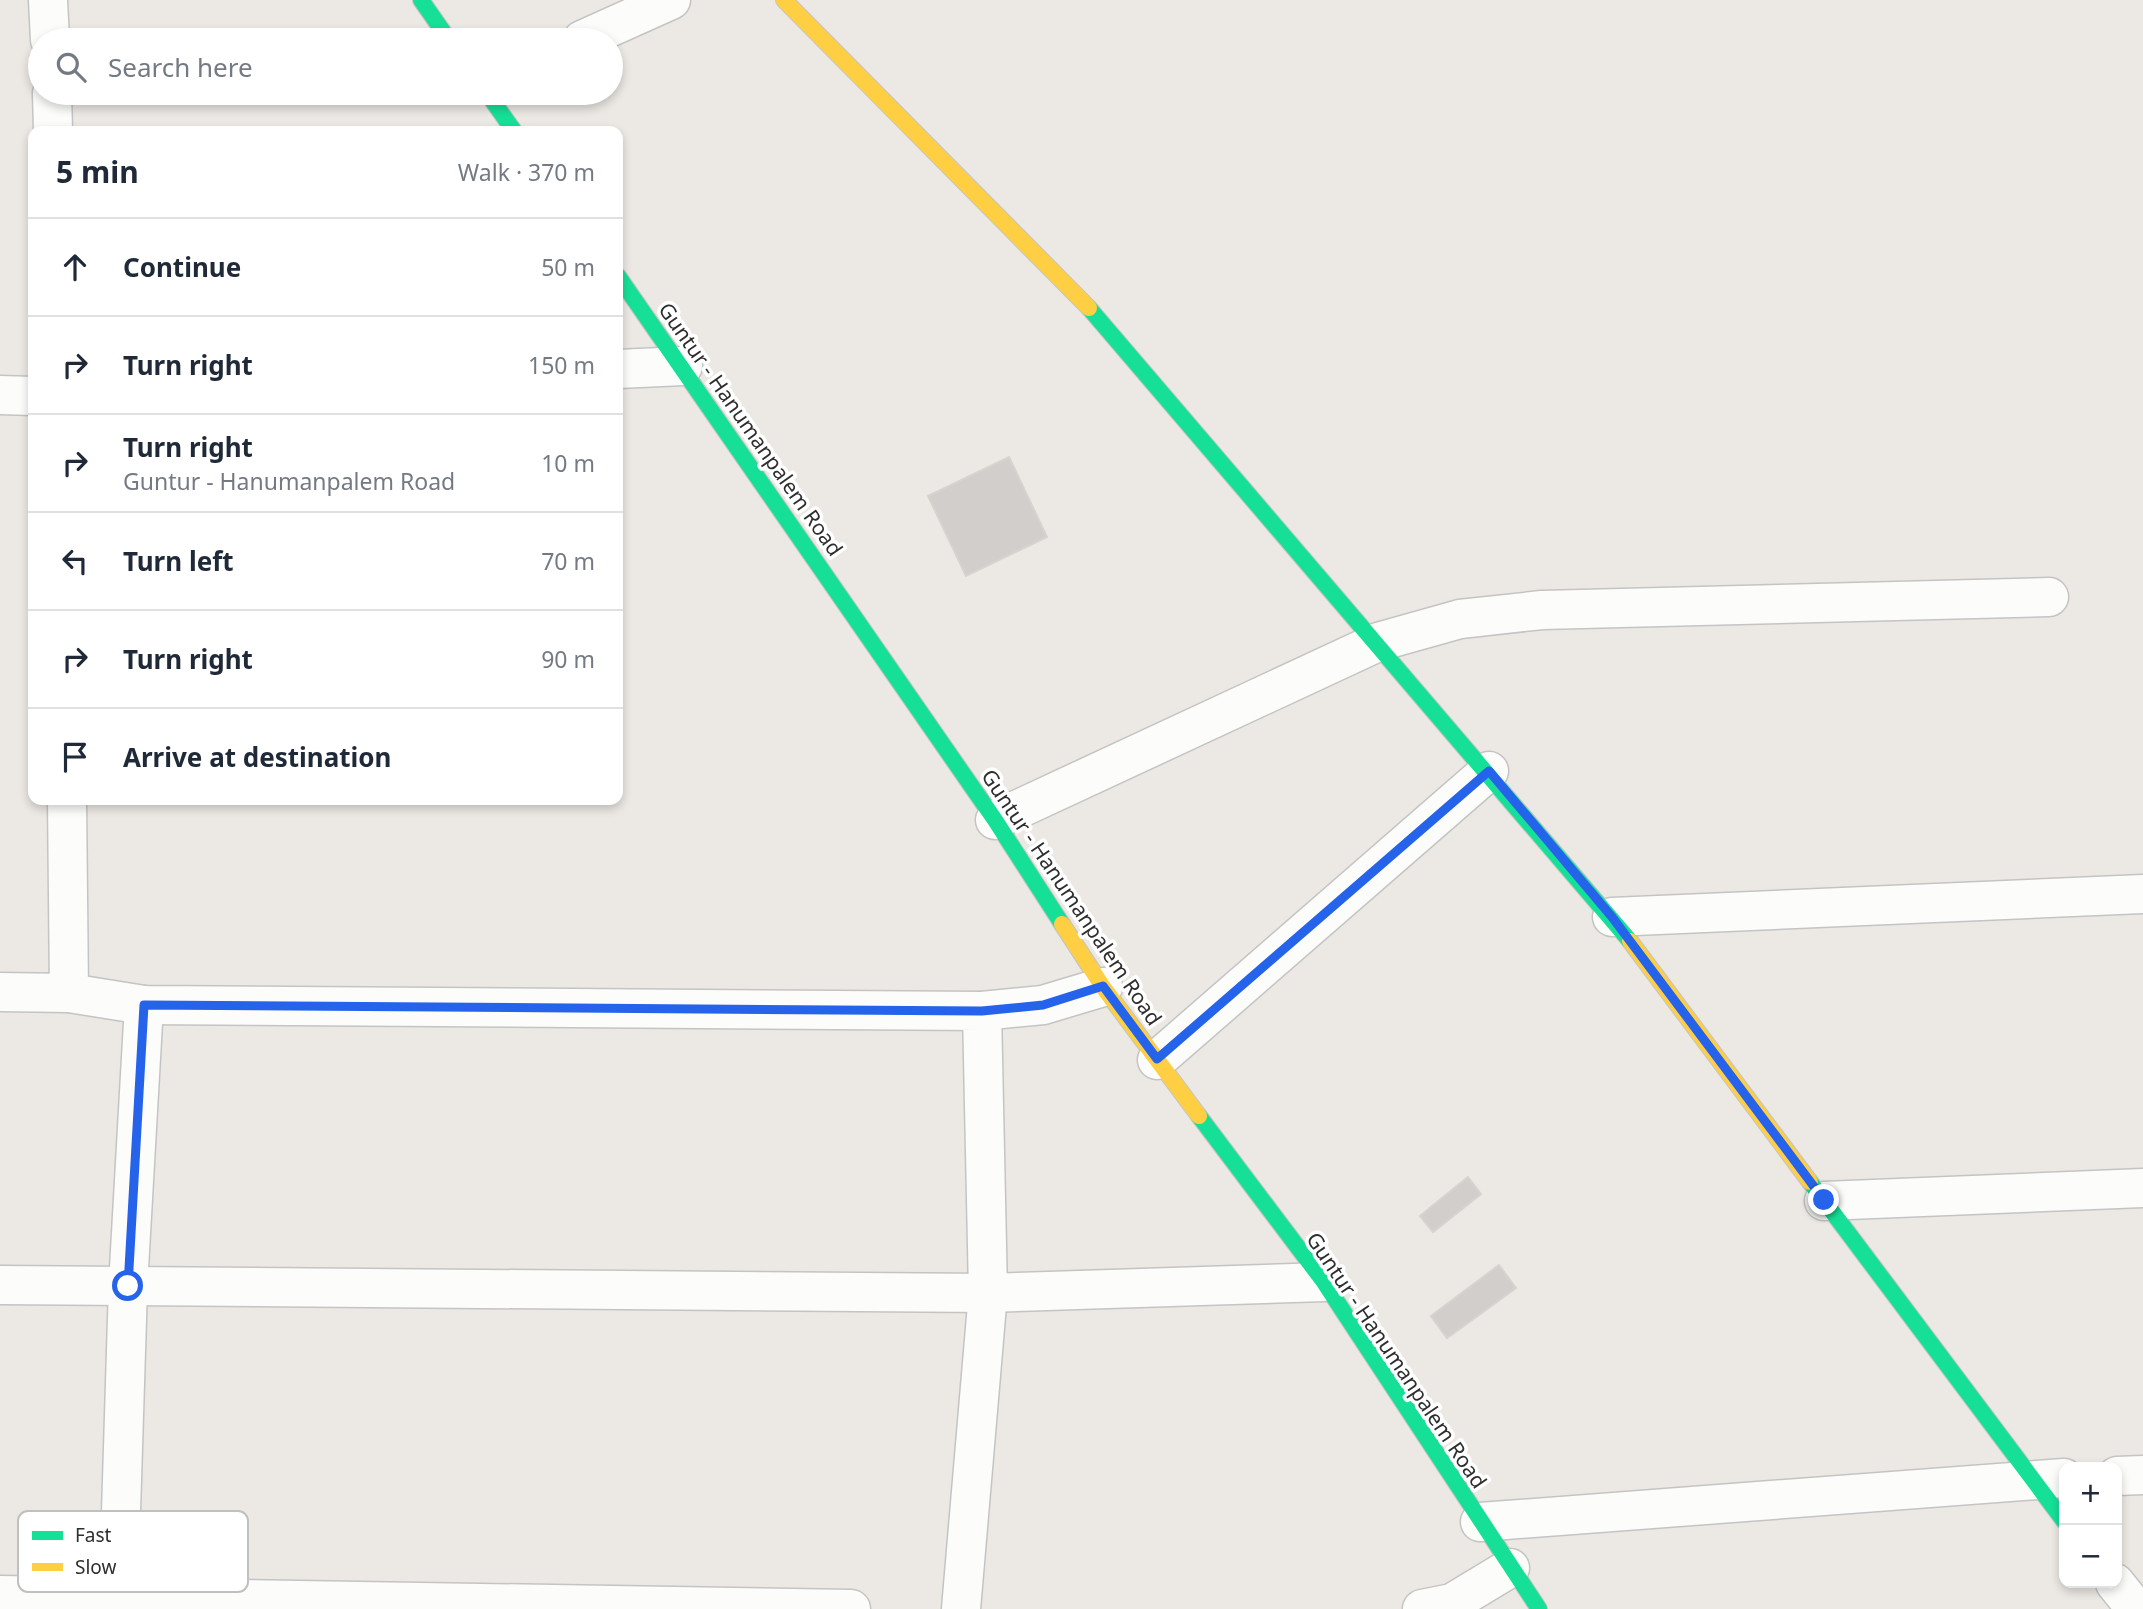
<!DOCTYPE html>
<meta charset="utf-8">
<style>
:root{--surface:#fff;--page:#f2f2f3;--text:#1f2937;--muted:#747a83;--line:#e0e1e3}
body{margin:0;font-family:"Noto Sans",sans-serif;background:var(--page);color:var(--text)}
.controls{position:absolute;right:21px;bottom:21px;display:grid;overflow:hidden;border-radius:14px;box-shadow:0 4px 10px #0003}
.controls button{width:63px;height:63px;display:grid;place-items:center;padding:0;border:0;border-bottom:2px solid var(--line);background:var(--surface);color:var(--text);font:35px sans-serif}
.stop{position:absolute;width:21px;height:21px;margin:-16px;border:5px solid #2563eb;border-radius:50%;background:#fff}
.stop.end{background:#2563eb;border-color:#fff;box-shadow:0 2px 7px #0008}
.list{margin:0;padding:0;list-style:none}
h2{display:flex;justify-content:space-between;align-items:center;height:91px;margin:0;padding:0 28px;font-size:30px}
h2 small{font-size:23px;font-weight:400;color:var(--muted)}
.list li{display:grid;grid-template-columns:46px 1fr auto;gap:21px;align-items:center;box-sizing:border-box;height:98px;padding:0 28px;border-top:2px solid var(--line)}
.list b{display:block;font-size:26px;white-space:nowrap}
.list p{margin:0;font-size:23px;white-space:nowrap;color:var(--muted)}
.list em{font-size:23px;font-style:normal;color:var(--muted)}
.icon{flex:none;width:38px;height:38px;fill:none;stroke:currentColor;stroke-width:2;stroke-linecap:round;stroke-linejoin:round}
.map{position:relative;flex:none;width:2143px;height:1609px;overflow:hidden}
.search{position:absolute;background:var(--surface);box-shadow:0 4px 10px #0003;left:28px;top:28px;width:595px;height:77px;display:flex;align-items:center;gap:18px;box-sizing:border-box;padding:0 24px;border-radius:38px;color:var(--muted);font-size:26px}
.panel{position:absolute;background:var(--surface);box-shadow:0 4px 10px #0003;left:28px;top:126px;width:595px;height:679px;border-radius:14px}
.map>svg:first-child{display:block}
.building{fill:#d1cecb;stroke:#d7d4d0;stroke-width:2}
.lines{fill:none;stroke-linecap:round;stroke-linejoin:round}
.street-casing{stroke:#c5c4c5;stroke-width:41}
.fast-casing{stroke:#c5c4c5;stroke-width:18}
.slow-casing{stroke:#c5c4c5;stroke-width:18}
.street{stroke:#fcfcfb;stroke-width:38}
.fast{stroke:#16e098;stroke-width:16}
.slow{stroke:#ffcf43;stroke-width:16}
.route{stroke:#2563eb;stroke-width:9}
.labels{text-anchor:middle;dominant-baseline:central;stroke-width:7;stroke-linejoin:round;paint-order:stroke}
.street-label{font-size:21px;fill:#2e2e2e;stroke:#fff}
.key{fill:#fff;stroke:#c0c0c0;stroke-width:2}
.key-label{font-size:19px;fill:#2e2e2e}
</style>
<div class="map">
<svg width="2143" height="1609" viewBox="0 0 2143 1609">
<rect width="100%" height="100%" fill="#ece8e4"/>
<g class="building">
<path d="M92,93H144V102L93,104Z"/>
<path d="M1009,457L1047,537L966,576L928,496Z"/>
<path d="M1468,1177L1481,1194L1433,1232L1420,1216Z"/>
<path d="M1499,1265L1516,1288L1447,1338L1431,1316Z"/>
</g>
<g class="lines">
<defs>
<g id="street">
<path d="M48,0L50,40"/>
<path d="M582,40L671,0"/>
<path d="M52,93L53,131"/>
<path d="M618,369L683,366"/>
<path d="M0,395L33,396"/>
<path d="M67,800L69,993"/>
<path d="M995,820L1378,642L1460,619L1542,610L2049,597"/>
<path d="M1612,917L2143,894"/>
<path d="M0,992L69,993L144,1005L982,1011L988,1293L961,1609"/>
<path d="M982,1011L1043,1005L1103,987"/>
<path d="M1157,1060L1489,771"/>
<path d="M1824,1201L2143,1188"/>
<path d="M0,1285L988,1293L1324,1282"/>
<path d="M2117,1476L2143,1475"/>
<path d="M1480,1522L2064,1478"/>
<path d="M2115,1583L2136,1609"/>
<path d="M0,1595L851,1609"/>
<path d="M118,1609L128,1286L144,1005"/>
<path d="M1422,1609L1452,1603L1510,1568"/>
</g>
<g id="fast">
<path d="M421,0L449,40"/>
<path d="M487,93L514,131"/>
<path d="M618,276L995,820L1062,924"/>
<path d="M1089,308L1630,941"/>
<path d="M1199,1116L1324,1282L1539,1609"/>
<path d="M1810,1182L2064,1521"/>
</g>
<g id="slow">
<path d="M784,0L1089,308"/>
<path d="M1062,924L1103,987L1199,1116"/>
<path d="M1630,941L1810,1182"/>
</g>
</defs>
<use href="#street" class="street-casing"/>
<use href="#fast" class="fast-casing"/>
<use href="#slow" class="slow-casing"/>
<use href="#street" class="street"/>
<use href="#fast" class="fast"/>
<use href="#slow" class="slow"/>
</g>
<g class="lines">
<path class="route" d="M128,1286L144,1005L982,1011L1043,1005L1103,986L1157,1059L1489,771L1612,917L1824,1200"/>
</g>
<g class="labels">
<g class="street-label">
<text transform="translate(751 429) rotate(55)">Guntur - Hanumanpalem Road</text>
<text transform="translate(1072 897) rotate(56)">Guntur - Hanumanpalem Road</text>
<text transform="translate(1397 1360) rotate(56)">Guntur - Hanumanpalem Road</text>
</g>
</g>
<rect x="18" y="1511" width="230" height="81" rx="10" class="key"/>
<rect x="32" y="1531" width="31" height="9" fill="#16e098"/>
<rect x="32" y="1563" width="31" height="8" fill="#ffcf43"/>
<g class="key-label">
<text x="75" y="1542">Fast</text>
<text x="75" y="1574">Slow</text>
</g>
</svg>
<div class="controls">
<button>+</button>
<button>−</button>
</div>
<div class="stop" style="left:128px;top:1286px"></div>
<div class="stop end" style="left:1824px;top:1200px"></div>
<div class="search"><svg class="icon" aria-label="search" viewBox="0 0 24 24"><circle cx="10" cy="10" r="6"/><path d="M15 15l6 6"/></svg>Search here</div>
<section class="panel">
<h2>5 min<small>Walk · 370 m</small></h2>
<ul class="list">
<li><svg class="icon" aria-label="ahead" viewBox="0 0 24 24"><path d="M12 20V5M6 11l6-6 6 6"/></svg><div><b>Continue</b></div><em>50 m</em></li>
<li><svg class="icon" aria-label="right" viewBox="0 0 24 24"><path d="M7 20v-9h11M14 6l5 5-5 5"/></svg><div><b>Turn right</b></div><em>150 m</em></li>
<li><svg class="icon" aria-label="right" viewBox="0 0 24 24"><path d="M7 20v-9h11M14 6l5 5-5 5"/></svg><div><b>Turn right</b><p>Guntur - Hanumanpalem Road</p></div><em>10 m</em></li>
<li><svg class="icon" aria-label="left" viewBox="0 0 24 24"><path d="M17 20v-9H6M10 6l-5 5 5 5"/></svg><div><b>Turn left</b></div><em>70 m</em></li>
<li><svg class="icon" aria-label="right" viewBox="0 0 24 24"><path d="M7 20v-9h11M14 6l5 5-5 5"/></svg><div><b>Turn right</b></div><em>90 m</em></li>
<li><svg class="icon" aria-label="arrive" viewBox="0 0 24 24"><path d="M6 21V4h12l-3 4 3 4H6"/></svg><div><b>Arrive at destination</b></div></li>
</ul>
</section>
</div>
